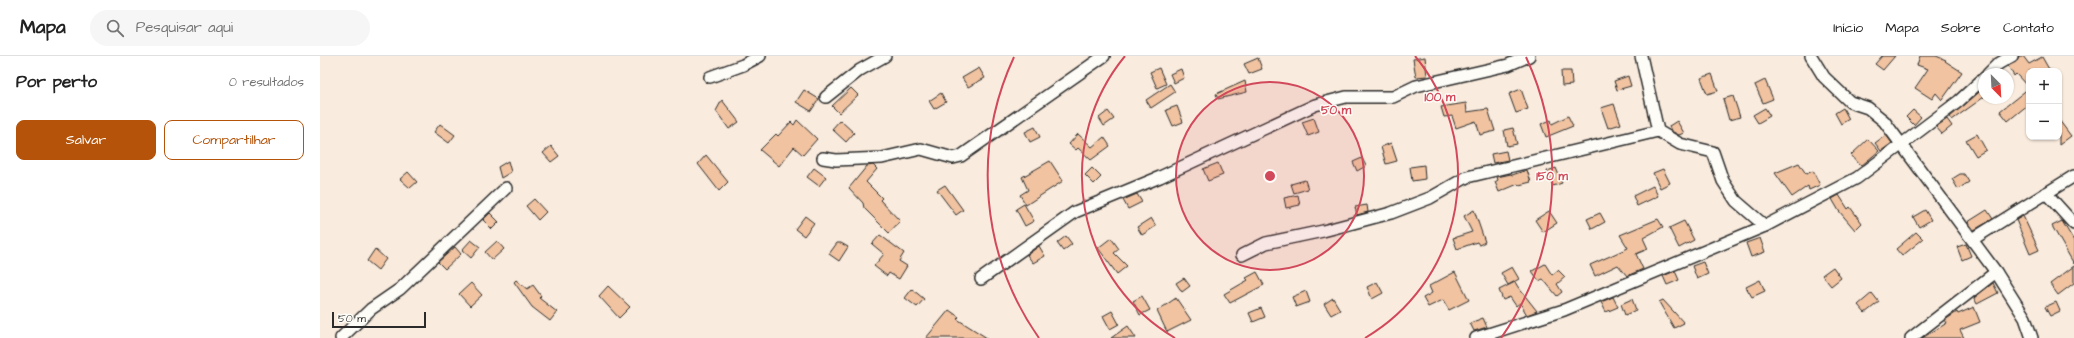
<!DOCTYPE html>
<html lang="pt">
<meta charset="utf-8">
<style>
:root{--surface:#fff;--page:#f6f6f6;--text:#222;--muted:#767676;--line:#e0e0e0;--accent:#b45309}
body{margin:0;font-family:"Architects Daughter",sans-serif;background:var(--page);color:var(--text)}
.controls{position:absolute;right:12px;top:12px;display:grid;overflow:hidden;border-radius:8px;box-shadow:0 1px 3px #0004}
.controls button{width:36px;height:36px;display:grid;place-items:center;padding:0;border:0;border-bottom:1px solid var(--line);background:var(--surface);color:var(--text);font:20px sans-serif}
.compass{position:absolute;left:1658px;top:12px;width:36px;height:36px;border-radius:50%;background:var(--surface);box-shadow:0 1px 3px #0004;rotate:156deg}
.scale{position:absolute;left:12px;bottom:10px;width:94px;box-sizing:border-box;padding-left:4px;border:2px solid #2b2b2b;border-top:0;font-size:11px;line-height:14px;white-space:nowrap;color:#2b2b2b;-webkit-text-stroke:3px #fdfcf7;paint-order:stroke}
.list{margin:0;padding:0;list-style:none}
h2{display:flex;justify-content:space-between;align-items:center;height:52px;margin:0;padding:0 16px;font-size:17px}
h2 small{font-size:13px;font-weight:400;color:var(--muted)}
.actions{display:flex;gap:8px;padding:12px 16px}
.actions a{flex:1;padding:9px 0;border:1px solid var(--accent);border-radius:8px;text-align:center;font-size:14px;color:var(--accent)}
.actions .main{background:var(--accent);color:#fff}
.icon{flex:none;width:22px;height:22px;fill:none;stroke:currentColor;stroke-width:2;stroke-linecap:round;stroke-linejoin:round}
.map{position:relative;flex:none;width:1754px;height:282px;overflow:hidden}
header{display:flex;align-items:center;gap:24px;box-sizing:border-box;height:56px;padding:0 20px;background:var(--surface);border-bottom:1px solid var(--line)}
header strong{font-size:19px}
nav{display:flex;gap:22px;margin-inline-start:auto;font-size:14px}
.search{width:280px;height:36px;background:var(--page);display:flex;align-items:center;gap:10px;box-sizing:border-box;padding:0 14px;border-radius:22px;color:var(--muted);font-size:15px}
main{display:flex}
aside{flex:1;background:var(--surface)}
.map>svg:first-child{display:block}
.building{fill:#f1c3a1;stroke:#2b2b2b}
.lines{fill:none;stroke-linecap:round;stroke-linejoin:round}
.street-casing{stroke:#2b2b2b;stroke-width:14}
.street{stroke:#fdfcf7;stroke-width:11}
.ring{fill:none;stroke:#d1495b;stroke-width:2}
.centre{fill:#d1495b;stroke:#fdfcf7;stroke-width:2}
.ring-label{font-size:12px;text-anchor:middle;font-weight:bold;fill:#d1495b;stroke:#fdfcf7;stroke-width:3;stroke-linejoin:round;paint-order:stroke}
</style>
<header>
<strong>Mapa</strong>
<div class="search"><svg class="icon" aria-label="search" viewBox="0 0 24 24"><circle cx="10" cy="10" r="6"/><path d="M15 15l6 6"/></svg>Pesquisar aqui</div>
<nav><a>Início</a><a>Mapa</a><a>Sobre</a><a>Contato</a></nav>
</header>
<main>
<aside>
<h2>Por perto<small>0 resultados</small></h2>
<ul class="list">
</ul>
<div class="actions"><a class="main">Salvar</a><a>Compartilhar</a></div>
</aside>
<div class="map">
<svg width="1754" height="282" viewBox="0 0 1754 282">
<rect width="100%" height="100%" fill="#f9ebdd"/>
<filter id="ink" filterUnits="userSpaceOnUse"><feTurbulence type="fractalNoise" baseFrequency=".025" numOctaves="2"/><feDisplacementMap in="SourceGraphic" scale="8" xChannelSelector="R" yChannelSelector="G"/><feConvolveMatrix kernelMatrix="1 2 1 2 8 2 1 2 1" color-interpolation-filters="sRGB"/></filter>
<g filter="url(#ink)">
<g class="building">
<path d="M1562,0H1575L1563,14L1555,8Z"/>
<path d="M1600,0H1616L1626,4L1625,5L1642,16L1622,44L1616,37L1612,43L1595,32L1608,13L1597,9Z"/>
<path d="M1699,0H1703L1709,8L1722,1L1730,15H1709V32L1696,18L1694,20L1688,10L1696,6Z"/>
<path d="M1105,1L1107,20L1096,21L1093,3Z"/>
<path d="M938,2L942,13L929,18L924,8Z"/>
<path d="M659,12L665,22L648,31L642,22Z"/>
<path d="M839,12L846,28L837,32L830,16Z"/>
<path d="M861,13L864,22L854,27L850,18Z"/>
<path d="M1241,15H1251L1252,29L1242,30Z"/>
<path d="M1392,18L1398,35L1387,38L1381,22Z"/>
<path d="M1308,20L1311,30L1297,34L1294,25Z"/>
<path d="M1445,24L1453,43L1443,47L1435,29Z"/>
<path d="M925,25L927,36L898,43L896,38Z"/>
<path d="M850,28L855,36L831,52L826,44Z"/>
<path d="M531,32L538,39L519,57L512,50Z"/>
<path d="M1664,32V41L1632,64L1630,61Z"/>
<path d="M1709,32V48L1688,65L1680,55Z"/>
<path d="M1201,33L1208,53L1196,57L1189,38Z"/>
<path d="M484,34L499,43L491,55L476,46Z"/>
<path d="M621,37L626,46L614,53L609,45Z"/>
<path d="M1413,40L1420,61L1409,64L1403,43Z"/>
<path d="M402,44L419,66L409,73L396,55Z"/>
<path d="M1146,47L1147,56L1168,53L1175,75L1160,79L1156,65L1136,72L1132,60L1124,61L1121,51Z"/>
<path d="M1294,48L1301,68L1288,72L1281,52Z"/>
<path d="M857,50L863,66L853,70L846,54Z"/>
<path d="M1445,52L1450,60L1438,67L1433,59Z"/>
<path d="M1523,52L1529,63L1521,68L1515,57Z"/>
<path d="M1593,54L1601,61L1594,69L1586,61Z"/>
<path d="M788,55L794,63L784,70L779,62Z"/>
<path d="M1248,60L1253,70L1226,81L1221,68L1231,64L1232,68Z"/>
<path d="M994,62L999,76L988,80L982,66Z"/>
<path d="M1627,63L1632,70L1622,78L1616,71Z"/>
<path d="M477,64L497,83L483,99L474,91L459,110L440,94L456,78L458,80L471,66L474,69Z"/>
<path d="M520,64L534,77L526,86L512,73Z"/>
<path d="M1739,64L1751,80L1739,89Z"/>
<path d="M1357,65L1364,77L1359,79L1351,75L1349,70Z"/>
<path d="M120,68L135,79L129,87L114,76Z"/>
<path d="M715,71L720,81L710,86L705,76Z"/>
<path d="M1193,72L1197,88L1187,90L1184,74Z"/>
<path d="M758,78L772,91L784,81L790,90L771,104L758,92L756,94L749,88Z"/>
<path d="M1657,78L1666,94L1656,100L1646,84Z"/>
<path d="M1566,79L1572,87L1561,95L1555,87Z"/>
<path d="M1548,83L1559,95L1541,110L1531,99Z"/>
<path d="M1071,87L1077,105L1066,108L1061,91Z"/>
<path d="M231,90L239,100L231,106L223,97Z"/>
<path d="M1186,95L1188,104L1173,107L1171,98Z"/>
<path d="M386,99L408,126L399,135L378,108Z"/>
<path d="M1042,102L1046,110L1037,115L1033,106Z"/>
<path d="M188,105L191,116L181,122L178,111Z"/>
<path d="M730,105L743,125L706,149L700,139L708,134L702,121Z"/>
<path d="M898,107L903,119L888,125L883,113Z"/>
<path d="M1479,107L1486,118L1493,115L1500,129L1489,134L1488,130L1472,141L1455,117Z"/>
<path d="M553,109L557,113L546,126L562,142L560,144L580,165L569,177L544,152L543,147L529,132L547,110Z"/>
<path d="M1104,109L1105,123L1092,125L1090,111Z"/>
<path d="M494,112L506,121L499,130L487,121Z"/>
<path d="M772,112L781,121L774,128L765,119Z"/>
<path d="M1236,112L1242,127L1233,130L1227,115Z"/>
<path d="M1343,113L1350,127L1340,132L1333,117Z"/>
<path d="M1207,114L1211,126L1199,129L1198,128L1179,136L1175,126L1178,124L1177,121L1191,118L1192,119Z"/>
<path d="M88,116L97,126L90,132L80,123Z"/>
<path d="M1640,118H1644L1649,126L1638,133L1632,123Z"/>
<path d="M985,124L988,133L974,137L971,128Z"/>
<path d="M625,129L643,154L636,159L617,134Z"/>
<path d="M1333,130L1338,140L1317,150L1313,140Z"/>
<path d="M817,138L822,146L808,153L803,144Z"/>
<path d="M978,139L980,149L966,152L964,142Z"/>
<path d="M1519,139L1528,153L1530,151L1542,167L1535,174L1519,155L1512,143Z"/>
<path d="M214,143L226,156L218,164L206,150Z"/>
<path d="M704,148L714,165L705,170L696,153Z"/>
<path d="M1047,149L1048,156L1037,159L1035,151Z"/>
<path d="M1154,154L1165,186L1159,189L1157,186L1137,193L1133,182L1152,176L1144,160Z"/>
<path d="M1605,154L1611,164L1599,171L1593,161Z"/>
<path d="M1667,154L1673,163L1654,174L1648,166Z"/>
<path d="M1229,155L1237,167L1223,176L1215,164Z"/>
<path d="M170,157L179,166L172,173L163,164Z"/>
<path d="M1280,157L1285,166L1272,173L1267,163Z"/>
<path d="M485,160L494,167L484,180L475,173Z"/>
<path d="M1703,160L1719,194L1710,198L1696,164Z"/>
<path d="M831,162L836,170L822,179L817,171Z"/>
<path d="M1338,163L1343,171L1323,182L1328,193L1316,198L1323,213L1307,220L1298,209L1275,220L1270,209L1308,192L1300,179Z"/>
<path d="M1364,165L1374,184L1359,192L1349,172Z"/>
<path d="M1742,165L1754,185V208L1732,170Z"/>
<path d="M1596,176L1603,183L1582,200L1576,193Z"/>
<path d="M560,179L584,197L579,205L587,210L579,223L569,217L567,220L554,210L564,198L552,188Z"/>
<path d="M746,180L752,188L743,195L737,187Z"/>
<path d="M791,182L799,193L794,197L807,210L797,218L778,192Z"/>
<path d="M1440,182L1445,196L1431,201L1426,187Z"/>
<path d="M151,184L160,191L151,202L142,194Z"/>
<path d="M177,185L184,193L172,204L165,196Z"/>
<path d="M517,187H521L528,191L519,205L509,198Z"/>
<path d="M1646,188L1651,200L1642,204L1637,191Z"/>
<path d="M719,190L725,200L713,207L707,199Z"/>
<path d="M135,191L141,198L125,213L118,206Z"/>
<path d="M55,193L66,203L58,214L47,205Z"/>
<path d="M1383,206L1388,218L1377,223L1372,210Z"/>
<path d="M1225,208L1232,219L1238,214L1245,221L1237,228L1242,236L1237,240L1223,223L1219,225L1212,215Z"/>
<path d="M1754,210V227L1738,239L1730,228Z"/>
<path d="M1192,211L1199,223L1188,229L1181,217Z"/>
<path d="M1513,211L1521,222L1511,230L1502,219Z"/>
<path d="M1355,215L1359,224L1347,229L1343,220Z"/>
<path d="M937,216L944,229L910,247L904,238L928,224L926,222Z"/>
<path d="M1135,216L1149,244L1129,254L1123,244L1108,251L1103,242L1112,237L1109,230Z"/>
<path d="M864,222L870,230L862,236L856,227Z"/>
<path d="M196,224L207,233L213,229L221,240L219,242L237,256L230,265L212,251L194,226Z"/>
<path d="M1440,224L1445,235L1432,241L1426,231Z"/>
<path d="M1057,226L1063,237L1052,243L1047,231Z"/>
<path d="M1195,226L1198,231L1217,255L1207,259L1200,247L1196,250L1190,241L1183,244L1179,234Z"/>
<path d="M151,227L162,239L150,250L139,238Z"/>
<path d="M1673,227L1678,237L1657,248L1654,242Z"/>
<path d="M288,230L310,251L299,262L279,240Z"/>
<path d="M592,233L604,243L597,251L585,242Z"/>
<path d="M986,235L990,246L976,251L972,241Z"/>
<path d="M1552,237L1559,246L1545,257L1538,249Z"/>
<path d="M822,240L830,254L820,259L813,245Z"/>
<path d="M1293,241L1298,251L1286,256L1281,246Z"/>
<path d="M856,242L871,264L847,276L837,255Z"/>
<path d="M1013,242L1020,254L1011,259L1004,248Z"/>
<path d="M1312,243L1316,254L1305,259L1301,248Z"/>
<path d="M1343,244L1364,267L1354,272L1339,246Z"/>
<path d="M1736,246L1740,255L1730,260L1725,251Z"/>
<path d="M1654,251L1660,266L1640,274L1644,282H1602L1627,267L1625,264L1637,256L1638,258Z"/>
<path d="M941,252L945,261L933,266L929,257Z"/>
<path d="M629,254L639,261L637,263L667,282H606Z"/>
<path d="M792,255L799,268L790,273L783,260Z"/>
<path d="M1163,262L1167,271L1154,275L1150,267Z"/>
<path d="M808,270L816,282H791Z"/>
</g>
<g class="lines">
<defs>
<g id="street">
<path d="M1321,0L1338,75L1360,88L1393,96L1403,125L1416,145L1445,170"/>
<path d="M1491,0L1504,21L1530,46L1548,52L1564,65L1676,216L1705,262L1712,282"/>
<path d="M1668,18L1678,8L1692,0"/>
<path d="M390,21L423,9L440,0"/>
<path d="M506,41L540,14L565,0"/>
<path d="M503,102L516,104L562,102L601,93L633,102L641,100L784,0"/>
<path d="M1726,137L1754,168"/>
<path d="M1653,183L1754,120"/>
<path d="M922,199L946,187L1003,175L1071,157L1110,142L1147,121L1338,75"/>
<path d="M661,223L755,156L840,121L995,49L1026,41H1073L1096,30L1188,9L1209,0"/>
<path d="M21,282L51,253L80,233L186,132"/>
<path d="M1156,282L1244,254L1445,170L1537,122L1639,45L1664,22"/>
<path d="M1591,282L1676,216"/>
</g>
</defs>
<use href="#street" class="street-casing"/>
<use href="#street" class="street"/>
</g>
</g>
<circle cx="950" cy="120" r="94" fill="#d1495b" fill-opacity=".12"/>
<g class="ring">
<circle cx="950" cy="120" r="94"/>
<path d="M855 282A188 188 0 0 1 805 0M1095 0A188 188 0 0 1 1045 282"/>
<path d="M719 282A282 282 0 0 1 694 1M1206 1A282 282 0 0 1 1181 282"/>
</g>
<circle cx="950" cy="120" r="6" class="centre"/>
<g class="ring-label">
<text x="1120" y="45">100 m</text>
<text x="1016" y="58">50 m</text>
<text x="1232" y="124">150 m</text>
</g>
</svg>
<div class="controls">
<button>+</button>
<button>−</button>
</div>
<svg class="compass" viewBox="-18 -18 36 36"><path d="M0-13l5 13h-10z" fill="#e53935"/><path d="M0 13l5-13h-10z" fill="#767676"/></svg>
<div class="scale">50 m</div>
</div>
</main>
